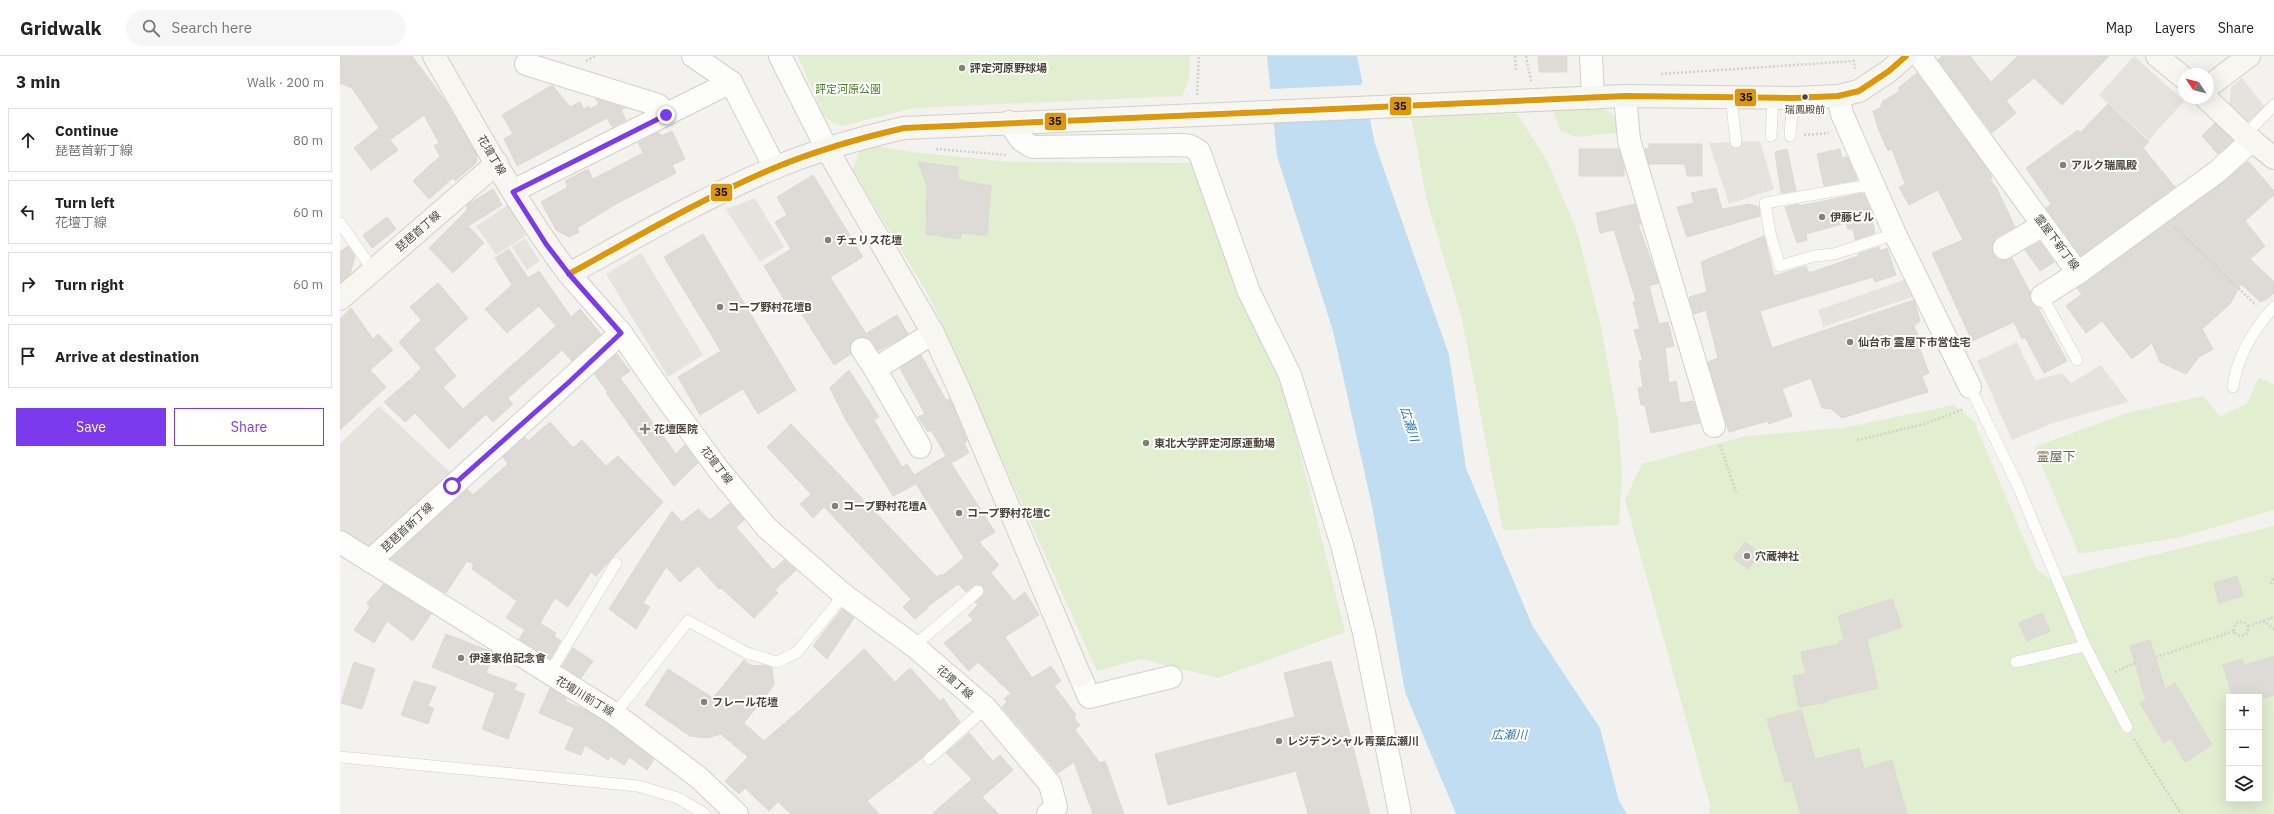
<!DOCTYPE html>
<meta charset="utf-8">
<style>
:root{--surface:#fff;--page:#f6f6f6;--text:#222;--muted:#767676;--line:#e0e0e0;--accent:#7c3aed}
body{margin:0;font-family:"IBM Plex Sans","Noto Sans JP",sans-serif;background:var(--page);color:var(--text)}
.controls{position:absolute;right:12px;bottom:12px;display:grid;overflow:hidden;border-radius:0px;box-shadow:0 4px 16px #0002}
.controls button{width:36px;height:36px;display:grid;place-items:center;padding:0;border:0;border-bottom:1px solid var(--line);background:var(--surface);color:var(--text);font:20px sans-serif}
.compass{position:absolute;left:1838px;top:12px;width:36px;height:36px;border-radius:50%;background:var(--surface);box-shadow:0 4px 16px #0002;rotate:305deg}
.stop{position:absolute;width:12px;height:12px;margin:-9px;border:3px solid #7c3aed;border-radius:50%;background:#fff}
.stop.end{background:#7c3aed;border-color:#fff;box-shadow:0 1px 4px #0008}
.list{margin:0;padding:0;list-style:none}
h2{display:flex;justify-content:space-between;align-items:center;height:52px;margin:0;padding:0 16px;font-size:17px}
h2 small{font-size:13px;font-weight:400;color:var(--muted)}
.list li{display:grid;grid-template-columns:26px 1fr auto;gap:12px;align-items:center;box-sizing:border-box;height:64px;margin:0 8px 8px;padding:0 8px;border:1px solid var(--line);border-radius:0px}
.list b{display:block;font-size:15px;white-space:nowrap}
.list p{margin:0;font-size:13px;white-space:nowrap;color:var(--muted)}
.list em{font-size:13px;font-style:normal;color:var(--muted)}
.actions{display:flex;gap:8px;padding:12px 16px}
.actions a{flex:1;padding:9px 0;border:1px solid var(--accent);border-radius:0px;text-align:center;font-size:14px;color:var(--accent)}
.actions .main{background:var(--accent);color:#fff}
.icon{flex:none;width:22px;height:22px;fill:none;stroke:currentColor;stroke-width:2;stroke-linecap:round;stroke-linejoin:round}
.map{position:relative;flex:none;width:1934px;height:758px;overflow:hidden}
header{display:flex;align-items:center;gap:24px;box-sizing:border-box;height:56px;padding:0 20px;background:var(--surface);border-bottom:1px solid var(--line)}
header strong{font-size:19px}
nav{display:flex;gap:22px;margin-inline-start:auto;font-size:14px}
.search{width:280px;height:36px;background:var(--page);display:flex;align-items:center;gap:10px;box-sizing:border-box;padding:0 14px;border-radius:22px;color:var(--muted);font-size:15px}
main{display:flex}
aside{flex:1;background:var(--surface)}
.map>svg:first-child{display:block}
.green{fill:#e1eecf;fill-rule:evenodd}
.parking{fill:#e6e3df}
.water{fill:#c0ddf1}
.pier{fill:#f4f2ee}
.building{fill:#dedbd6;stroke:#dcd9d4}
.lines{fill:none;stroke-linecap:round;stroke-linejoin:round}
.lane-casing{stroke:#d2d0cb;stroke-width:12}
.street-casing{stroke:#d2d0cb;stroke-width:24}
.secondary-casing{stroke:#d3cfc5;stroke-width:24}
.path{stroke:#d3d2cc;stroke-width:2.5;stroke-dasharray:2 2;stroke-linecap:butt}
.lane{stroke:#fdfdfc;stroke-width:11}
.street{stroke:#fdfdfc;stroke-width:22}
.secondary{stroke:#f7f6f1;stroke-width:22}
.bus-1-casing{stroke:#fff;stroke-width:9}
.bus-1{stroke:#dd9709;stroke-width:6}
.route{stroke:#7c3aed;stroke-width:5}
.poi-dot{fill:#868178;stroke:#fff;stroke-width:1.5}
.bus-dot{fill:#4b4439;stroke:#fff;stroke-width:1.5}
.labels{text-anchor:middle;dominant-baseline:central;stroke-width:4;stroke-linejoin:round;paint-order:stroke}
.bus-label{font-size:10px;fill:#4b4439;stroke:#fff}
.poi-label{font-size:11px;font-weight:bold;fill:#4b4439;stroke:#fff;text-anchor:start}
.park-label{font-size:11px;fill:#4a7f2a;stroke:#fff}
.street-label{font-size:11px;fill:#4b4439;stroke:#fff}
.water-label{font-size:12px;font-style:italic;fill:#2e7ab2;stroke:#fff}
.quarter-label{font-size:13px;fill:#6e6250;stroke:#fff}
.line-badge{stroke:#fff;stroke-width:1.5}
.pale-badge-label{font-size:11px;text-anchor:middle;font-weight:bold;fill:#111}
</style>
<header>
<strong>Gridwalk</strong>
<div class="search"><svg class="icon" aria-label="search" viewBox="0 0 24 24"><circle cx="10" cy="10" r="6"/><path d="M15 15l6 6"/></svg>Search here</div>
<nav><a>Map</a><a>Layers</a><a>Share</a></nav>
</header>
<main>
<aside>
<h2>3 min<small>Walk · 200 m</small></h2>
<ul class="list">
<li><svg class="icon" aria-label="ahead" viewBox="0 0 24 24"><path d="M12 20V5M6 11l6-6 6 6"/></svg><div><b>Continue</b><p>琵琶首新丁線</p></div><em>80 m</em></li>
<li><svg class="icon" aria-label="left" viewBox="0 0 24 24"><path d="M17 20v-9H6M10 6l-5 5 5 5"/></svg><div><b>Turn left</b><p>花壇丁線</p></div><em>60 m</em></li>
<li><svg class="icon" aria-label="right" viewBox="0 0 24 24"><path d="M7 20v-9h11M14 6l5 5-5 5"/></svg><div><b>Turn right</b></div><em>60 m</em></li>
<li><svg class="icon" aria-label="arrive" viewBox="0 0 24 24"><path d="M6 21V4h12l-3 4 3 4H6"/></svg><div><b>Arrive at destination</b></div></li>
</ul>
<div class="actions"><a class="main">Save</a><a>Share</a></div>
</aside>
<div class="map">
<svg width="1934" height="758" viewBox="0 0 1934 758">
<rect width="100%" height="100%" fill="#f4f2ee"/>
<g class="green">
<path d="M458,0H850L849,24L842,40L574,52L501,70L484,61Z"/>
<path d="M1259,51C1274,57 1276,61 1281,76L1236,81L1221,75L1213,55Z"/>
<path d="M1177,58L1207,104L1237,175L1260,265L1278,365L1282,417L1279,469L1163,474L1122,263L1087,145L1071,60Z"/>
<path d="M531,89L571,96L672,106L852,107L940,317L1005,576L878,622L801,603L757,615L590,242L513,114L520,92Z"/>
<path d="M1919,321L1934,329V454L1841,481L1739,498L1694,391L1787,357L1863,340L1880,360L1907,348Z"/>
<path d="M1614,349L1634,365L1696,512L1710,524L1934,470V758H1369L1370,749L1285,444L1302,408L1406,380L1502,372ZM1889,641H1919V743H1889Z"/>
</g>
<g class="parking">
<path d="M1794,0L1844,45L1809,84L1759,39Z"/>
<path d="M1902,22L1925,51L1907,67L1889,50L1891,31Z"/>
<path d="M1420,85L1434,133L1389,148L1369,87Z"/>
<path d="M415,142L444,191L420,206L386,153Z"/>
<path d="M168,149L186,180L156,199L136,170Z"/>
<path d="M185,182L200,205L187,214L172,191Z"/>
<path d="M301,197L363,299L328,321L266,218Z"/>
<path d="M1567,223L1573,241L1483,271L1478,254Z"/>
<path d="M1677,286L1695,324L1722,317L1731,327L1761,309L1789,346L1713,367L1672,384L1637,305Z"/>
<path d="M39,350L112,418L39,488L27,491L0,473V388Z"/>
</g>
<path class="water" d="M927,0H1017L1035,88L1109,299L1126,412L1193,571L1260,672L1279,745L1287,758H1116L1065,636L1032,450L993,275L937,100Z"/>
<path class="pier" d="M1024,23L1031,61L931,66L928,33L1021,29Z"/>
<g class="building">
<path d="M0,0H72L103,42L137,99L136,107L115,125L113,122L89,143L73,125L100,100L94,90L99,87L84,59L50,84L58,94L31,114L14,92L39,72L12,32L0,27Z"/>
<path d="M1198,0H1227V16H1199Z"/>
<path d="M1602,0H1630L1651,26L1678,0H1769L1722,49L1694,22L1666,45L1676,57L1652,77L1598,4Z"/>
<path d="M1577,17L1650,117L1652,122L1650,124L1656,131L1675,171L1657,181L1653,186L1652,192L1653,199L1658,203L1664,204L1672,202L1690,236L1691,246L1698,252L1727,305L1704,317L1685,281L1682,283L1674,266L1632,285L1592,197L1623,184L1598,134L1569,149L1559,131L1565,128L1552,93L1548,95L1538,72L1533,55L1540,52L1543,45L1560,35L1558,32Z"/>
<path d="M212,29L230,51L240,46L244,53L249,50L250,53L259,48L256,43L285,52L281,54L286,64L272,71L267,62L177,110L164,83L173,78L162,59Z"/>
<path d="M1768,48L1809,86L1803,92L1835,131L1741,200L1706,152L1711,148L1686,112L1738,74L1740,77Z"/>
<path d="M1875,67L1893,85L1878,98L1862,80Z"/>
<path d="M332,75L345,103L332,109L336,117L276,148L237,172L239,176L229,181L216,174L201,146L228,131L225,125L248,113L253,123L303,97L298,87L319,76L321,80Z"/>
<path d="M1309,88H1362V120H1347L1345,108H1309L1305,93H1309Z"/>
<path d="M1239,93H1279L1284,112V120H1239Z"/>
<path d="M1447,93L1456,135L1441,137L1435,96Z"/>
<path d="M1500,93L1502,102L1507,101L1517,124L1484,130L1477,98Z"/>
<path d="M1908,105L1934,135V139L1905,165L1925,190L1910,203L1934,226V237L1927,243L1920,246L1901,228L1890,248L1862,273L1873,293L1859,301L1846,318L1820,306L1812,287L1792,303L1762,265L1746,277L1726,250L1742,238L1737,232L1885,125Z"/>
<path d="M578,106L618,111V124L651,130L647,179L622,177L620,183L586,178L587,130Z"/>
<path d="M473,119L523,201L490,221L530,284L522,281L515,283L511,288V298L494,309L453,244L447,248L424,210L451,193L435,166L447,159L437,141Z"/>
<path d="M1376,132L1382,153L1409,148L1419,151L1420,160L1347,181L1337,151L1354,147L1351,137Z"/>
<path d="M153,133L162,149L128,170L144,187L113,217L89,192L127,154V149Z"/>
<path d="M1523,137L1529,151L1535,177L1515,184L1513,173H1508L1506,167L1466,178L1467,184L1457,187L1445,151L1459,148V150Z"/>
<path d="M1295,148L1301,168H1298L1319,227L1309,230L1319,268L1328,266L1334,290L1325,292L1329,327L1336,325L1340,347L1353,345L1360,367L1311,377L1305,349H1301L1298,332L1303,331L1299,305H1303L1294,274L1300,273L1293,246L1296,245L1274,174L1260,177L1256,157Z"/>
<path d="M47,161L56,173L32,192L23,179Z"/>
<path d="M363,178L456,334L418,358L403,333L360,359L338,321L381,295L324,201Z"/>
<path d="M1424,180L1434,220L1466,210L1469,217L1518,200V198L1539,191L1540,195L1547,192L1556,219L1535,226L1533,221L1420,255L1432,292L1574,244L1580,265L1574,270L1579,282L1576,283L1589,317L1582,320L1588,336L1502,362L1491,353L1482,352L1471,322L1442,333L1452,360L1429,368L1428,365L1389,376L1368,306L1378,302L1366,254L1354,258L1349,241L1367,236L1361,206Z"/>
<path d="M1700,186L1714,206L1700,215L1685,194Z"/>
<path d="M8,190L15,200L10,218L0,226V196Z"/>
<path d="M169,193L188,222L199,215L231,261L240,253L261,278L232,305L222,294L168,342L173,348L153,366L146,358L109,393L75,357L65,366L44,346L72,322L81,312L59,286L81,264L70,251L98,227L128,262L94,293L116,320L103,331L123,353L216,270L199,250L167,277L145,253L172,229L155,202Z"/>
<path d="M11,252L33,283L38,278L53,294L30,314L46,331L0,374V263Z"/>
<path d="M557,259L568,278L538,295L527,277Z"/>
<path d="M277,298L290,315L280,322L336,398L345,389L358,407L334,430L266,337L268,336L254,318Z"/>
<path d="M581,299L606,344L610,343L627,385L624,387L629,397L611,407L655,476L639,486L659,509L651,517L674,545L685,536L699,559L665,581L692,622L711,610L721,625L714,630L736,659L734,662L740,669L735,674L760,707L765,705L784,758H753L734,706L718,717L662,651L667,646L664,643L671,637L638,606L629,615L604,587L633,564L628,559L638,549L635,546L644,538L643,530L636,528L626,536L618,528L587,551L588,552L575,563L563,551L571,543L484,451L473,462L460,448L471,438L427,391L451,368L597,521L601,518L602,520L624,502L576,428L553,440L506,364L490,332L509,314L539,361L534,364L562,411L567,408L574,419L606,400L591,374L588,376L578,361L585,358L560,312Z"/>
<path d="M210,366L233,392L242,384L266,410L278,400L323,446L256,520L251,516L228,551L215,542L200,567L216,577L214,580L221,585L210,603L179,583L185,574L166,562L177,545L132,513L134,508L127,505L106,537L51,503L127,433L133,439L168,408L163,401L185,381L188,385Z"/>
<path d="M390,447L404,464L396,471L433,514L444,504L456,514L435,534L438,537L414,562L381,532L379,533L358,510L340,526L326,511L303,547L310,551L296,573L269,553L332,455L342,466L358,453L370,464Z"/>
<path d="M1405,486L1420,497L1409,513L1393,502Z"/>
<path d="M1897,520L1903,540L1879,547L1874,527Z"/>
<path d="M44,528L91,558L73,585L47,565L34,587L14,574L30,551L27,547Z"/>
<path d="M1552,543L1562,571L1527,583L1538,632L1487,644V646L1459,651L1453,620L1466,618L1461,596L1500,588L1499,585L1504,584L1498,560Z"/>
<path d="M502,553L514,562L487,603L473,590Z"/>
<path d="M1702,557L1710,575L1687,585L1679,567Z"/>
<path d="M106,578L152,596V602L146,617L177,628L174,634L185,638L168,683L142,673L155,637L92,611Z"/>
<path d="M1810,584L1825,633L1835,627L1872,689L1845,706L1831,682L1824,687L1800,647L1806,644L1790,590Z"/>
<path d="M233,592L253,605L241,622L222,610Z"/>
<path d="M524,593L555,626L570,612L600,645L603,642L620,666L582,702L527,745L539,758H451L438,746L429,755L405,732L399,738L385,725L408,701L381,678L367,682L350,680L305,649L328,613L373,642L404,604L412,610L424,609L432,612L434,629L404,667L424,685L461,653Z"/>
<path d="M1934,600V639L1919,644V641H1893L1883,609L1902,603L1904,609Z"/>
<path d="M991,605L1030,758H968L956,715L828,749L815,698L955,661L944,617Z"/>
<path d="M14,606L35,613L22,653L1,647Z"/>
<path d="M74,625L96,631L88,650L94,652L88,668L61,659Z"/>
<path d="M210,632L227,643L225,645L247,655L268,668L314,703L307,714L289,701L284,709L270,700L268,704L245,689L241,699L225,693L234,672L199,657Z"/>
<path d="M1461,654L1475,703L1519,692L1524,713L1552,704L1567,758H1461L1451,725L1445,726L1427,663Z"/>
<path d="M629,677L653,705L660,699L673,714L642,741L659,758H592L632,723L606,697Z"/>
</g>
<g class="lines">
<defs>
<g id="lane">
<path d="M1391,41L1396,86"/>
<path d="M1905,79L1934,49"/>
<path d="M1431,80L1433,40"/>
<path d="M1450,80L1453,42"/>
<path d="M1535,128L1425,147L1430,177L1440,210L1474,200L1494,198L1555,178"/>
<path d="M0,167L33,214"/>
<path d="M1702,240L1737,304"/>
<path d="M1630,331L1678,430L1745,590L1787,671"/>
<path d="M1893,331C1897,301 1914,273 1934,251"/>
<path d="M574,590L638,535"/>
<path d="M1676,606L1745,590"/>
<path d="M209,618L276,507"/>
<path d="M275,658L348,565L407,597L437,606L457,596L504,539"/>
<path d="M0,701L298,730L338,742L365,758"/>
<path d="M589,703L646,652"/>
</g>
<g id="street">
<path d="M353,0L391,26"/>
<path d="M440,0L487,93"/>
<path d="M1251,0L1253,42"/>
<path d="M1580,0L1738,217L1878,115L1912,84"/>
<path d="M186,8L318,49L326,59"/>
<path d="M1285,40L1289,84L1374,370"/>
<path d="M1498,40L1502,58L1555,178L1630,331"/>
<path d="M669,66L681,84L692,91L842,89L850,90L859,95L909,236L950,319L1002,489L1024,577L1060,758"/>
<path d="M173,135L391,26L435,112"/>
<path d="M1664,192L1703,169"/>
<path d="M229,218L281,277L321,335L378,413L427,472L504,539L574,590L646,652L710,728L716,751L708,758"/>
<path d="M1702,240L1738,217"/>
<path d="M522,293L535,313"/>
<path d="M580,391L535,313L593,277"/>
<path d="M0,486L275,658L358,721L397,758"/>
<path d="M30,505L281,277"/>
<path d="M740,620L749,641L831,621"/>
</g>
<g id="secondary">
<path d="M94,0C137,74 177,150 229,218C296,181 363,142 434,112C475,95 520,82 564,72L1285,40L1453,42L1498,40L1519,35L1549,15L1566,0"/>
<path d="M1817,0L1844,22"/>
<path d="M1868,31L1909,0"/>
<path d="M1866,42L1905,79L1934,102"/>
<path d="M487,93L593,277L619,333L740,620"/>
<path d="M0,243L157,107"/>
</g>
</defs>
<use href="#lane" class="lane-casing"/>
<use href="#street" class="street-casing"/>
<use href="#secondary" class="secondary-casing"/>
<g class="path">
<path d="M1175,0L1176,15"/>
<path d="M1186,0L1191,25"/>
<path d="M246,5L255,0"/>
<path d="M1321,18L1514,5L1515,13"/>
<path d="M857,39L859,0"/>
<path d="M1464,79L1489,77"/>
<path d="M596,93L667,99"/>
<path d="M1835,171L1916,249"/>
<path d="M1517,384L1584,368L1624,353"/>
<path d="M1380,389L1396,436"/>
<path d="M1931,528L1934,520"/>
<path d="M1923,565L1934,573"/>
<circle cx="1901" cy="573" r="7"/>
<path d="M1908,570L1934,561"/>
<path d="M1816,601L1894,575"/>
<path d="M1775,616L1795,607"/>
<path d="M1794,683L1841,758"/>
</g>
<use href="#lane" class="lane"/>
<use href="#street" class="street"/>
<use href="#secondary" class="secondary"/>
<defs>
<path id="bus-1" d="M229,218C296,181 363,142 434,112C475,95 520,82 564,72L1285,40L1453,42L1498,40L1519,35L1549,15L1566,0"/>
</defs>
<use href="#bus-1" class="bus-1-casing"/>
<use href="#bus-1" class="bus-1"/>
</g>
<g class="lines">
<path class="route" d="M112,430L228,327L281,277L229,218L206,188L173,136L326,59"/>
</g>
<g class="poi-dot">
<circle cx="622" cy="12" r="4"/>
<circle cx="1723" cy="109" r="4"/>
<circle cx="1482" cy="161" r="4"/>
<circle cx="488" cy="184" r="4"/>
<circle cx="380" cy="251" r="4"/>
<circle cx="1510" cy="286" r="4"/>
<path d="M303 367h4v4h4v4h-4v4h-4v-4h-4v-4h4z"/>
<circle cx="806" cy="387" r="4"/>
<circle cx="495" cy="450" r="4"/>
<circle cx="619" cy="457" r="4"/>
<circle cx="1407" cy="500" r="4"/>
<circle cx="121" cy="602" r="4"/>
<circle cx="364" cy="646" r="4"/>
<circle cx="939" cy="685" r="4"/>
</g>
<circle class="bus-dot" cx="1465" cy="41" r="3.5"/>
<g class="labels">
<g class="bus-label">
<text x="1465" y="53">瑞鳳殿前</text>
</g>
<g class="poi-label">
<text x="630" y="12">評定河原野球場</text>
<text x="1731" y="109">アルク瑞鳳殿</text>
<text x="1490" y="161">伊藤ビル</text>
<text x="496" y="184">チェリス花壇</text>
<text x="388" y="251">コープ野村花壇B</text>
<text x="1518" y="286">仙台市 霊屋下市営住宅</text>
<text x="314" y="373">花壇医院</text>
<text x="814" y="387">東北大学評定河原運動場</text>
<text x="503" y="450">コープ野村花壇A</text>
<text x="627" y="457">コープ野村花壇C</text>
<text x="1415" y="500">穴蔵神社</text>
<text x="129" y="602">伊達家伯記念會</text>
<text x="372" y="646">フレール花壇</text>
<text x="947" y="685">レジデンシャル青葉広瀬川</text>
</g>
<g class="park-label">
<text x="508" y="33">評定河原公園</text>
</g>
<g class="street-label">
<text transform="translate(152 99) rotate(59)">花壇丁線</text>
<text transform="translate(78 175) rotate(-41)">琵琶首丁線</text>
<text transform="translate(1717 186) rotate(53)">霊屋下新丁線</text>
<text transform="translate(377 409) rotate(52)">花壇丁線</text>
<text transform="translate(67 471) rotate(-43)">琵琶首新丁線</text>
<text transform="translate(615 626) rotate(41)">花壇丁線</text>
<text transform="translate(245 640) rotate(31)">花壇川前丁線</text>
</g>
<g class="water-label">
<text transform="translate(1070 368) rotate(72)">広瀬川</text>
<text x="1169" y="678">広瀬川</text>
</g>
<g class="quarter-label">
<text x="1716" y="400">霊屋下</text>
</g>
</g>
<g class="line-badge">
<rect x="1394" y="32" width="23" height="19" rx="4" fill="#dd9709"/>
<rect x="1049" y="40" width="23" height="20" rx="4" fill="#dd9709"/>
<rect x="704" y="56" width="23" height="19" rx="4" fill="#dd9709"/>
<rect x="370" y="127" width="23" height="19" rx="4" fill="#dd9709"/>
</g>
<g class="pale-badge-label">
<text x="1406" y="45">35</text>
<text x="1060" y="54">35</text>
<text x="715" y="69">35</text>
<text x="381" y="140">35</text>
</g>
</svg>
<div class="controls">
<button>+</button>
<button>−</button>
<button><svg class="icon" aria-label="layers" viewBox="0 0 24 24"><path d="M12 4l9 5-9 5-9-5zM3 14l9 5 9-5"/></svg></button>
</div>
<svg class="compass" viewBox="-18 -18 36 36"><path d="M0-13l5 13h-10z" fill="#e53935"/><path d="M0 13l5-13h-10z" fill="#767676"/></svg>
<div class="stop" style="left:112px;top:430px"></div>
<div class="stop end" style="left:326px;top:59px"></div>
</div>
</main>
